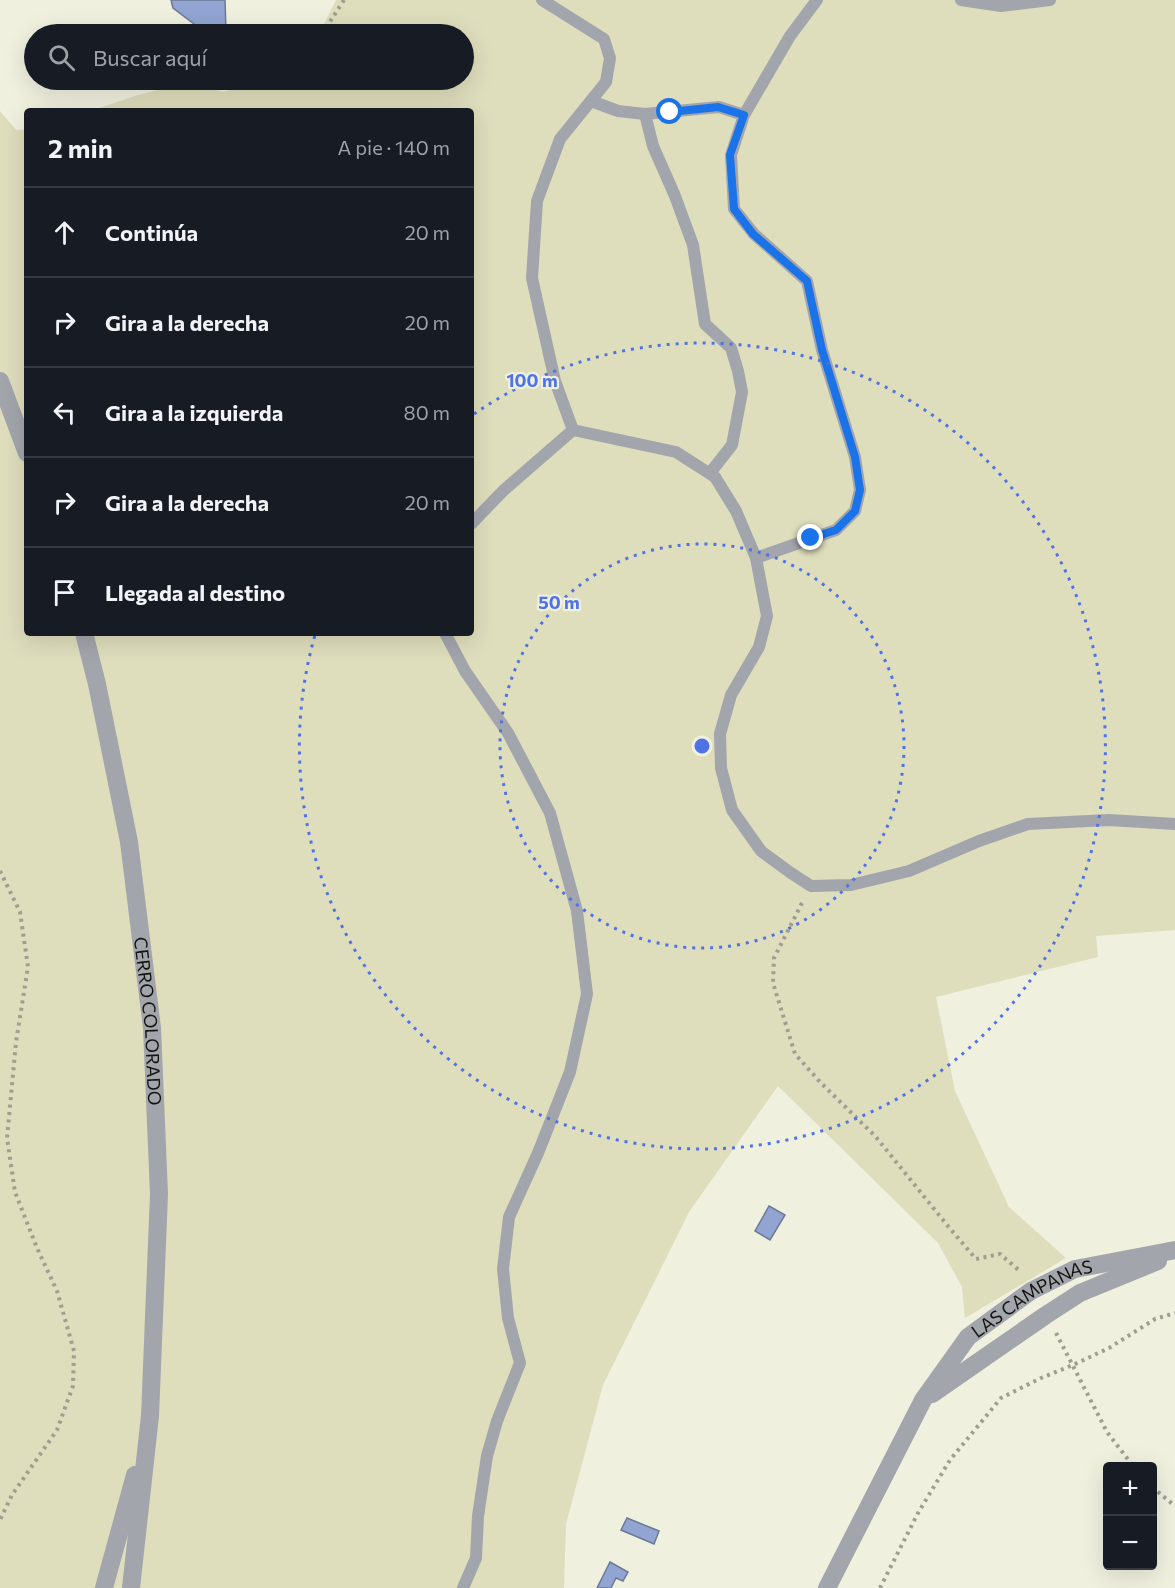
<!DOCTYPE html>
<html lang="es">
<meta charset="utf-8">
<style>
:root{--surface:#171b24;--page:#20242c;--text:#f1f3f6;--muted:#9ea1a6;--line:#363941}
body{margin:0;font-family:Commissioner,sans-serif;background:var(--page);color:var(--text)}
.controls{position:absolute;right:18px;bottom:18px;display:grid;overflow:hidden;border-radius:6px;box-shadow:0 6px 24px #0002}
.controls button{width:54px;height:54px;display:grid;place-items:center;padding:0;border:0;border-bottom:2px solid var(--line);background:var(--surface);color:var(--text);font:30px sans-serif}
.stop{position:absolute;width:18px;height:18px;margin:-14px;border:4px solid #1a73e8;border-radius:50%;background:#fff}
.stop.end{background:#1a73e8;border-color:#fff;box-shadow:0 2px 6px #0008}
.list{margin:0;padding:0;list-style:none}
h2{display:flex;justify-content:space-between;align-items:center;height:78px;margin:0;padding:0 24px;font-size:26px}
h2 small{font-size:20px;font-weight:400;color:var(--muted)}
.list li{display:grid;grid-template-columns:39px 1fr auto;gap:18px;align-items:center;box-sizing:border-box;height:90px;padding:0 24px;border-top:2px solid var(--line)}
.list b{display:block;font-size:22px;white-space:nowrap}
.list em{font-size:20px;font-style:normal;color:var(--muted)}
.icon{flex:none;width:33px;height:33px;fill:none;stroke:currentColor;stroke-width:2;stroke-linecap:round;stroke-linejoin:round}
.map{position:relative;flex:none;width:1175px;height:1588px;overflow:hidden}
.search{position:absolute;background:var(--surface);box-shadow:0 6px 24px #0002;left:24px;top:24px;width:450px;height:66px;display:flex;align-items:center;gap:15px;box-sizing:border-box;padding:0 21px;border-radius:33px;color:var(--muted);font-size:22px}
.panel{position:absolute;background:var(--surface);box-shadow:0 6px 24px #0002;left:24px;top:108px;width:450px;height:528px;border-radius:6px}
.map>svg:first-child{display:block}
.green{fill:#deddbc}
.water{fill:#91a4d2;stroke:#6c7997;stroke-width:1.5}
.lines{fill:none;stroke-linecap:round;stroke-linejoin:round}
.path{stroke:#9e9e91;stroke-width:4;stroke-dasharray:3 4.5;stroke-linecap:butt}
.service{stroke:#a3a5ac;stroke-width:12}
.minor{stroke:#a3a5ac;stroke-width:18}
.route{stroke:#1a73e8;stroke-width:8}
.ring{fill:none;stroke:#4f73e7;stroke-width:3;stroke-dasharray:3 6}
.labels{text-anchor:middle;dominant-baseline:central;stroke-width:4.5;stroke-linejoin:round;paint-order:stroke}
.street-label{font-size:18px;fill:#14140e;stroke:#f0f0df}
.centre{fill:#4f73e7;stroke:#f0f0df;stroke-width:3}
.ring-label{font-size:18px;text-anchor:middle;font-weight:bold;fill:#4f73e7;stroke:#f0f0df;stroke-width:4.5;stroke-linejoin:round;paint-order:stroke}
</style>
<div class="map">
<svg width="1175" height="1588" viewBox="0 0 1175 1588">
<rect width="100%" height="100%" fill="#f0f0df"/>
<path class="green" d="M336,0H1175V930L1096,936L1098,957L936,997L955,1091L1009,1207L1066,1258L965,1318L962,1287L938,1243L778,1086L689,1212L603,1385L566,1524L564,1588H0V111L16,130L27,129V633H471V111H90L135,96L189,81L223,92L262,80H464V34H315L324,24Z"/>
<g class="water">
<path d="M171,0H225L226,31L224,34H201L194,24L173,8Z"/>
<path d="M164,25L181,32L183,34H149L151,31Z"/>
<path d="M769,1206L785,1215L770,1240L755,1231Z"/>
<path d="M627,1518L659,1531L654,1544L621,1530Z"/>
<path d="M610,1562L628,1572L623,1581L616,1578L611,1588H597Z"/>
</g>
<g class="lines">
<g class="path">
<path d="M322,34L344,0"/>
<path d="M226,85L265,82L270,80"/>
<path d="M0,871L20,912L28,967L16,1042L7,1138L15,1192L37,1248L57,1291L74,1351L73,1386L57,1430L12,1495L0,1520"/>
<path d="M802,903L774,958L773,983L795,1054L821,1083L876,1137L947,1225L976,1259L1000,1254L1021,1272"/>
<path d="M1056,1333L1107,1432L1133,1466"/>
<path d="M1152,1487L1175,1506"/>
<path d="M880,1588L918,1513L950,1460L1001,1398L1041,1378L1073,1365L1109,1348L1155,1319L1175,1313"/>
</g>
<g class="service">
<path d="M542,0L604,39L610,58L606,82L560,139L537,201L532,278L555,381L573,430"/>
<path d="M961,0L1001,6L1050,0"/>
<path d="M591,101L618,111L645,114L719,107L744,115"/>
<path d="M645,114L653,146L675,196L693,245L705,324L731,348L738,371L742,392L732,445L710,473"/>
<path d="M573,430L676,452L715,477L736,511L756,558L767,616L759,647L731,695L720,734L721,768L732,810L761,851L791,873L811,886L851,885L909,871L979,841L1028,824L1109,820L1175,824"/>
<path d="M471,524L504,490L573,430"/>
<path d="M756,558L836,530L855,511L860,490L855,457L822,350L807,281L754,234L734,209L731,155L744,115L790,36L817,0"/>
<path d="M445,633L465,671L508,733L550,813L577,911L587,994L570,1072L538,1153L509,1217L503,1269L508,1318L520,1363L497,1421L487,1456L478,1516L476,1558L463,1588"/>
</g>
<g class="minor">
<path d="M0,381L27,453"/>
<path id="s1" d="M84,633L97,684L129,842L152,1028L159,1194L150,1416L131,1588"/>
<path d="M932,1394L1046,1315L1080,1293L1158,1261"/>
<path d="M104,1588L135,1475"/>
<path id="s2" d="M827,1588L923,1400L968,1337L1031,1291L1075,1269L1175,1250"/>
</g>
</g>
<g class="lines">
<path class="route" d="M670,112L718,107L744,115L730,155L734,209L753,234L807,281L822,350L855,457L860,490L855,511L836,530L811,538"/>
</g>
<g class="ring">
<circle cx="702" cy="746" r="202"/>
<path d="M474 414A403 403 0 1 1 315 635"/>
</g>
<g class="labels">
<g class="street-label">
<text stroke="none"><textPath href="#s1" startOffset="394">CERRO COLORADO</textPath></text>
<text stroke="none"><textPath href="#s2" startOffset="364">LAS CAMPANAS</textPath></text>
</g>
</g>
<circle cx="702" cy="746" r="9" class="centre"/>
<g class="ring-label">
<text x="532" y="387">100 m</text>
<text x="559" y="609">50 m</text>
</g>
</svg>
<div class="controls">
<button>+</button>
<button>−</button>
</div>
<div class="stop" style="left:670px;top:112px"></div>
<div class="stop end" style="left:811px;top:538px"></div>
<div class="search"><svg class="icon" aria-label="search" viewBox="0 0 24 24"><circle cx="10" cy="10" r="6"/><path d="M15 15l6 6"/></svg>Buscar aquí</div>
<section class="panel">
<h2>2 min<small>A pie · 140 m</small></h2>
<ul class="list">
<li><svg class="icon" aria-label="ahead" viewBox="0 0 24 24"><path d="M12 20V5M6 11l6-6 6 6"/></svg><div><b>Continúa</b></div><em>20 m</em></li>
<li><svg class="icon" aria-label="right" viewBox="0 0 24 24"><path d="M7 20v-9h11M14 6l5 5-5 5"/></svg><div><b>Gira a la derecha</b></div><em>20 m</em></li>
<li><svg class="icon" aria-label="left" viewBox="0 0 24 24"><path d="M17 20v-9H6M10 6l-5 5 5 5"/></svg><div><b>Gira a la izquierda</b></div><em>80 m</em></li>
<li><svg class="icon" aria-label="right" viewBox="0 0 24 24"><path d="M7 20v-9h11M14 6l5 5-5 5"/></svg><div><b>Gira a la derecha</b></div><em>20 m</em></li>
<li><svg class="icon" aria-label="arrive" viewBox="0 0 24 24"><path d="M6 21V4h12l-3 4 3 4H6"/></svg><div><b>Llegada al destino</b></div></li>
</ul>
</section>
</div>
